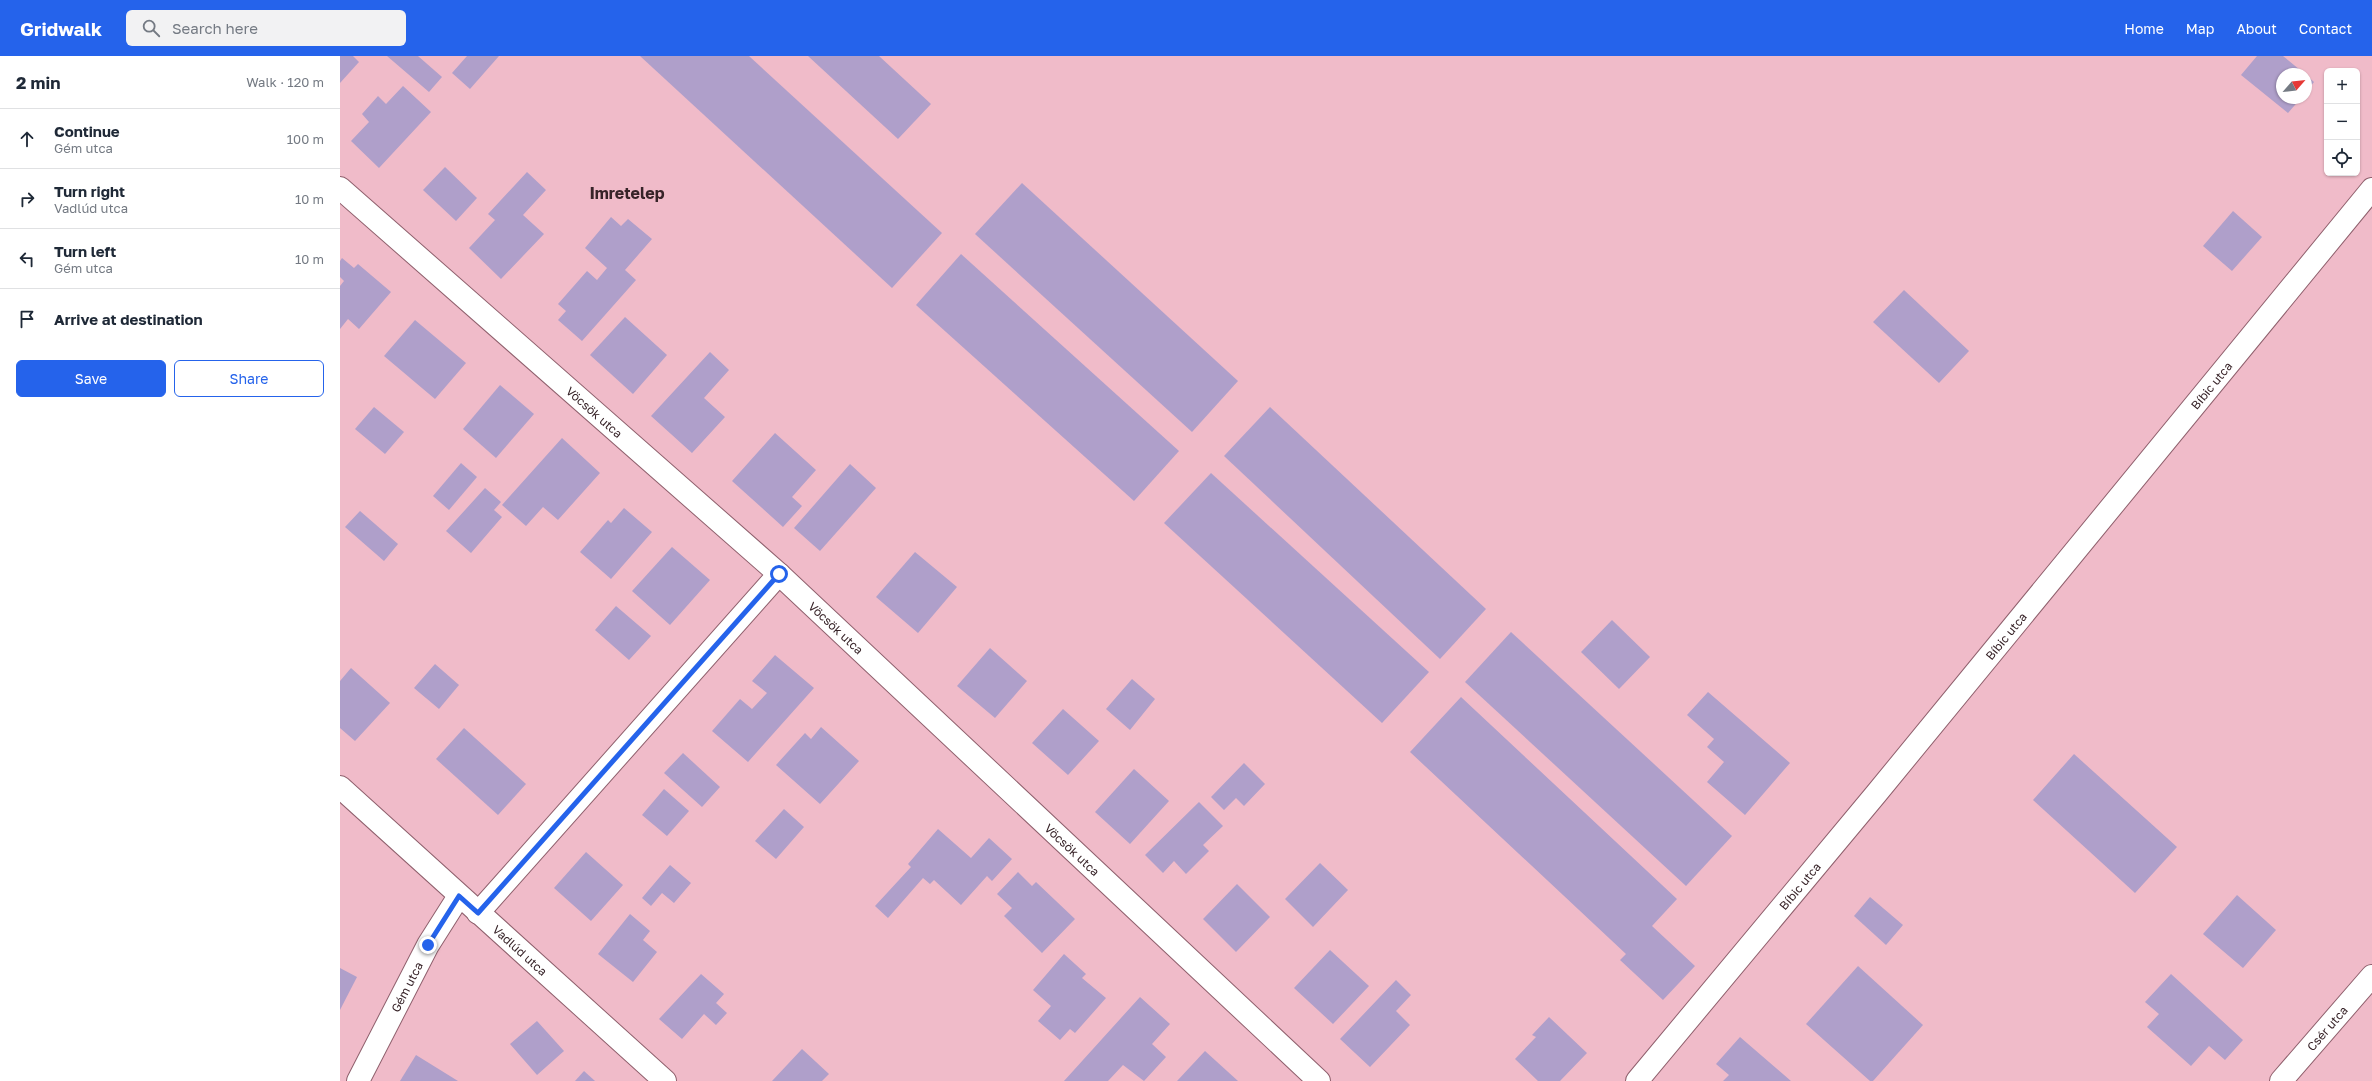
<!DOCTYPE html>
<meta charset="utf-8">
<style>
:root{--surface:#fff;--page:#f2f2f3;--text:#1f2937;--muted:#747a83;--line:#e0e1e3;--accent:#2563eb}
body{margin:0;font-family:"Golos Text",sans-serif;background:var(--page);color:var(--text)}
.controls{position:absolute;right:12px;top:12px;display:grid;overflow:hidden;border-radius:6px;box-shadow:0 1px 3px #0004}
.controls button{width:36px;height:36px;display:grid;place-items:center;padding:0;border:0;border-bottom:1px solid var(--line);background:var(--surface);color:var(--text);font:20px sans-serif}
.compass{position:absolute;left:1936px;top:12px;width:36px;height:36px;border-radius:50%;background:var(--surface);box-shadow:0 1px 3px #0004;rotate:62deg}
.stop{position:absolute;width:12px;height:12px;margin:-9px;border:3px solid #2563eb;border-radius:50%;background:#fff}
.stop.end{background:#2563eb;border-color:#fff;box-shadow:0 1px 4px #0008}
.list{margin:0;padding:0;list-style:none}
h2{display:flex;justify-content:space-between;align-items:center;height:52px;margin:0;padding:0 16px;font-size:17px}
h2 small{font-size:13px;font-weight:400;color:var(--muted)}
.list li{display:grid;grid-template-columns:26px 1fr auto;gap:12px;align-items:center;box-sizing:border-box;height:60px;padding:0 16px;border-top:1px solid var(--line)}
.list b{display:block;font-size:15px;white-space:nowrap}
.list p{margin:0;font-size:13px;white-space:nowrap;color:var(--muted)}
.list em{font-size:13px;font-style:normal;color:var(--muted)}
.actions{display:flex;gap:8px;padding:12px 16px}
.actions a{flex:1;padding:9px 0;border:1px solid var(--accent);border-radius:6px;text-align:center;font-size:14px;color:var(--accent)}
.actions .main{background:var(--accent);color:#fff}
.icon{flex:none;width:22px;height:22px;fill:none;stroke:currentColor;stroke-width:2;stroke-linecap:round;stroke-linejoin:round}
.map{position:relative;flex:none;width:2032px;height:1025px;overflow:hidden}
header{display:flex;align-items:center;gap:24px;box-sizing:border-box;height:56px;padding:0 20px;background:var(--accent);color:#fff}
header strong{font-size:19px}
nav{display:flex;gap:22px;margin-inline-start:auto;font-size:14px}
.search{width:280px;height:36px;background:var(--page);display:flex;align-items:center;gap:10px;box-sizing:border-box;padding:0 14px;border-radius:6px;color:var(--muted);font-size:15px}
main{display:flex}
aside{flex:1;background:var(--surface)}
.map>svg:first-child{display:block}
.building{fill:#af9fca}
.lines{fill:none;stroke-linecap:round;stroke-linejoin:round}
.minor-casing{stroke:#8f606d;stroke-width:24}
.tertiary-casing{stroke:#8f606d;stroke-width:24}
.minor{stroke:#fff;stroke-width:22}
.tertiary{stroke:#fff;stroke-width:22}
.route{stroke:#2563eb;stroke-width:5}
.labels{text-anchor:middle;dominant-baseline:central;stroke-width:3;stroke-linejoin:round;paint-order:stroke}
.street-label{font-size:12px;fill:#372328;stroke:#f0bbc9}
.district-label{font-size:16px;font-weight:bold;fill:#372328;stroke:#f0bbc9}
</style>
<header>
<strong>Gridwalk</strong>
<div class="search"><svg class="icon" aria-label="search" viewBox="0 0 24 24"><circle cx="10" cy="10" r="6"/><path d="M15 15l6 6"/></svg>Search here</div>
<nav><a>Home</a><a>Map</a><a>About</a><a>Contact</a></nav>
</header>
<main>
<aside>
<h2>2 min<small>Walk · 120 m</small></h2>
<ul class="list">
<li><svg class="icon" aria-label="ahead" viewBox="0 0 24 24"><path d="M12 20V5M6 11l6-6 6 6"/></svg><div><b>Continue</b><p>Gém utca</p></div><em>100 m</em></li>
<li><svg class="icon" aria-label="right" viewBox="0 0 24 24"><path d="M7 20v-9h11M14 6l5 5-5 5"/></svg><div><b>Turn right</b><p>Vadlúd utca</p></div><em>10 m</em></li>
<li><svg class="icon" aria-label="left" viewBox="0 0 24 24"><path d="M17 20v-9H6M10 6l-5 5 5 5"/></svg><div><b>Turn left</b><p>Gém utca</p></div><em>10 m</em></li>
<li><svg class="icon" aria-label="arrive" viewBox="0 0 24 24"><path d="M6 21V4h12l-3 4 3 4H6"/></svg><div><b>Arrive at destination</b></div></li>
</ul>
<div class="actions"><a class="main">Save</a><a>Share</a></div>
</aside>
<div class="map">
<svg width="2032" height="1025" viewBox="0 0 2032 1025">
<rect width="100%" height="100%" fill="#f0bbc9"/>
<g class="building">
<path d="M0,0H13L19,6L0,27Z"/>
<path d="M47,0H78L102,21L89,36Z"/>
<path d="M127,0H159L130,33L112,17Z"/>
<path d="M300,0H409L602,177L552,232Z"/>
<path d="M468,0H539L591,48L558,83Z"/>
<path d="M1917,0H1943L1965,18H1942V42H1961L1948,57L1901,19Z"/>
<path d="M1966,19L1974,26L1966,36Z"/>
<path d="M63,30L91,56L39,112L11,85L29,66L22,58L38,40L46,48Z"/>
<path d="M105,111L137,142L116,165L83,134Z"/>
<path d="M187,116L206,134L183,159L204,178L161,223L129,192L155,164L148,158Z"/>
<path d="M682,127L898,325L852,376L635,178Z"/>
<path d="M1893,155L1922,181L1892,215L1863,190Z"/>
<path d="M271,161L281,170L288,163L312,183L285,214L296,224L242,285L218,264L226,255L218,248L247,215L257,224L267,212L245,192Z"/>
<path d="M621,198L839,395L794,445L576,249Z"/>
<path d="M2,202L14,212L18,208L51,236L19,273L8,263L0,273V230L4,225L0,221V205Z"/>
<path d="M1564,234L1629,295L1599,327L1533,266Z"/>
<path d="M285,261L327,299L293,338L250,299Z"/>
<path d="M75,264L126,307L95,343L44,300Z"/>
<path d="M370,296L389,314L364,342L385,361L352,397L311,360Z"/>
<path d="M160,329L194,358L156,402L123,373Z"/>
<path d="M34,351L64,376L45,398L15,373Z"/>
<path d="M930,351L1146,553L1100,603L884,400Z"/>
<path d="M435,377L476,414L452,441L462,450L443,471L392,425Z"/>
<path d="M222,382L260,417L218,464L203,451L186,470L162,449Z"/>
<path d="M121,407L137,421L109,454L93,440Z"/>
<path d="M510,408L536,432L480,495L454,472Z"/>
<path d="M871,417L1089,616L1042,667L824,467Z"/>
<path d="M145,432L161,446L154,454L162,461L131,497L106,475Z"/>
<path d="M284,452L312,476L271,523L240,496L268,464L271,467Z"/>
<path d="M20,455L58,488L44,505L5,471Z"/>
<path d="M332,491L370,524L330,569L292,535Z"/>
<path d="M575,496L617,531L578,577L536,541Z"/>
<path d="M276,550L311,580L289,604L255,574Z"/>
<path d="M1272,564L1310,601L1279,633L1241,596Z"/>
<path d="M1171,576L1392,780L1346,830L1125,626Z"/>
<path d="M650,592L687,625L655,662L617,630Z"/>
<path d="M435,599L474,632L408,706L372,675L400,643L412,653L427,637L412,625Z"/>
<path d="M95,608L119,629L99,653L74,632Z"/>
<path d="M11,612L50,647L15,685L0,672V625Z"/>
<path d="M792,623L815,643L790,674L766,653Z"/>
<path d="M1368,636L1450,707L1405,759L1367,726L1384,706L1367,691L1374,683L1347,659Z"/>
<path d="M1121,641L1337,843L1312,870L1355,910L1323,944L1280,904L1286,898L1070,696Z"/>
<path d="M723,653L759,685L728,719L692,687Z"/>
<path d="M481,671L519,705L480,748L436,709L465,677L471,683Z"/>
<path d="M124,672L186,728L158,759L96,703Z"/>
<path d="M343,697L380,731L362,751L324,717Z"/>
<path d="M1734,698L1837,791L1795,837L1693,744Z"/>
<path d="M904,707L925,728L904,750L896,742L884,754L871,741Z"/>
<path d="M794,713L829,745L790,788L755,756Z"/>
<path d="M324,733L349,755L327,780L302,759Z"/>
<path d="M859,746L883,770L863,789L869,795L846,818L834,805L823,817L805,799Z"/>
<path d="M444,753L464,771L436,803L415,785Z"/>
<path d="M598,773L631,802L649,782L672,803L652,825L647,820L621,849L594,824L590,828L583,822L548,862L535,850L571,811L568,808Z"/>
<path d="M246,796L283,829L251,865L214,832Z"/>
<path d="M980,807L1008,834L973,871L945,843Z"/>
<path d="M330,809L351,827L334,847L322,837L311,850L302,842Z"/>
<path d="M678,816L692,830L696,826L735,863L702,897L664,860L672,852L657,838Z"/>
<path d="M897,828L930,861L896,896L863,863Z"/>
<path d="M1897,839L1936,874L1903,912L1863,878Z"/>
<path d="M1530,841L1563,869L1546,889L1514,860Z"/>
<path d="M290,858L310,875L303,884L317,896L293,926L258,898Z"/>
<path d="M990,894L1029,930L993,968L954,932Z"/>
<path d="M724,898L746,918L742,922L766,942L735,977L730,973L720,984L698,965L711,950L693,934Z"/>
<path d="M1518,910L1583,969L1533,1025H1530L1466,968Z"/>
<path d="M0,912L17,921L0,954Z"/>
<path d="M361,918L384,938L376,947L387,957L376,969L364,958L342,983L319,963Z"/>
<path d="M1831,918L1903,984L1885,1004L1869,990L1851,1010L1807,971L1819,958L1805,946Z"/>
<path d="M1056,924L1071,939L1056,955L1070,969L1030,1011L1000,983Z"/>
<path d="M800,941L830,968L812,988L826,1001L804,1025L783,1009L768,1025H724Z"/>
<path d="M1209,961L1247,997L1220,1025H1198L1175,1003L1196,981L1192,979Z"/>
<path d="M197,965L224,995L197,1019L170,988Z"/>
<path d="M1400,981L1451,1025H1383L1389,1019L1376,1008Z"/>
<path d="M462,993L489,1018L482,1025H432Z"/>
<path d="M865,995L898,1025H837Z"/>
<path d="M76,999L118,1025H60Z"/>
<path d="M244,1015L255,1025H235Z"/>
</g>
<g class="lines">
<defs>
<g id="minor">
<path id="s1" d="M0,132L439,518L979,1025"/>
<path d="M138,857L439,518"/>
<path id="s2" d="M18,1025L88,889L119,840"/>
<path id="s3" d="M1297,1025L1536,738L2032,133"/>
<path id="s4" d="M1941,1025L2032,920"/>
</g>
<g id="tertiary">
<path id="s5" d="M0,731L325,1025"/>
</g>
</defs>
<use href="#minor" class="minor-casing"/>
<use href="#tertiary" class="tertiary-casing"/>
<use href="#minor" class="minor"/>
<use href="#tertiary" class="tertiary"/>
</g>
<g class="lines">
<path class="route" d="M88,889L119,840L138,857L439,518"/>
</g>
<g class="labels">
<g class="street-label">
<text stroke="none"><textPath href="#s3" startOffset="902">Bíbic utca</textPath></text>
<text stroke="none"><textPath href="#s1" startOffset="339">Vöcsök utca</textPath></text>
<text stroke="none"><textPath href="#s1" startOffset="663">Vöcsök utca</textPath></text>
<text stroke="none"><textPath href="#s3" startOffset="578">Bíbic utca</textPath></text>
<text stroke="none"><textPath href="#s1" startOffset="987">Vöcsök utca</textPath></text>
<text stroke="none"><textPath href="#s3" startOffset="254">Bíbic utca</textPath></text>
<text stroke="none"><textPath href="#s5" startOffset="243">Vadlúd utca</textPath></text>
<text stroke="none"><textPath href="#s2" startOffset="106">Gém utca</textPath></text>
<text stroke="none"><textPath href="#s4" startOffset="70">Csér utca</textPath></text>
</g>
<g class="district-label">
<text x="287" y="137">Imretelep</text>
</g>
</g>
</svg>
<div class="controls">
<button>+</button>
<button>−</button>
<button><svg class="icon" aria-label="locate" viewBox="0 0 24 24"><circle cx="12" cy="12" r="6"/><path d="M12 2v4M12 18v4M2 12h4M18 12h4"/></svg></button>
</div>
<svg class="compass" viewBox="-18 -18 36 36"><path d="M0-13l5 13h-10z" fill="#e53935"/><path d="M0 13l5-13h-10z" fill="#747a83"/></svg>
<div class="stop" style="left:439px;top:518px"></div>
<div class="stop end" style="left:88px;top:889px"></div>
</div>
</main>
